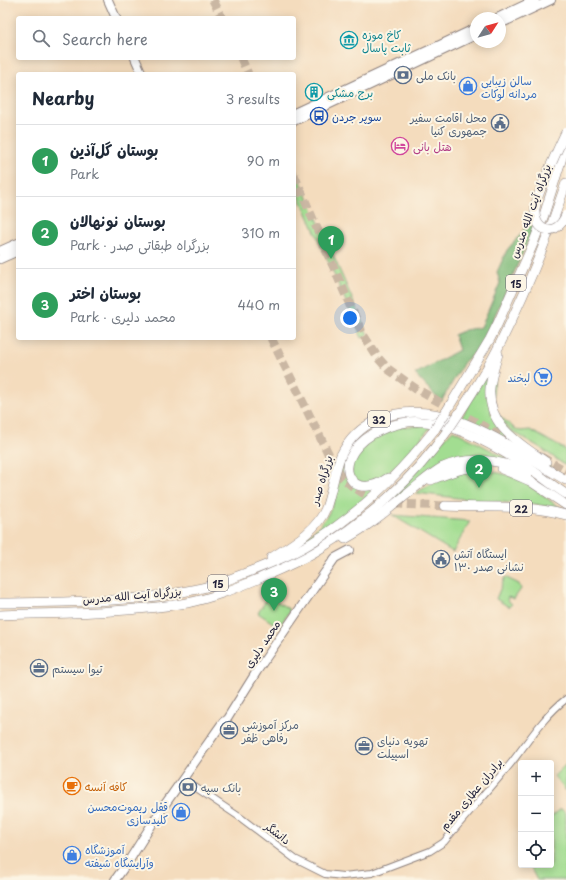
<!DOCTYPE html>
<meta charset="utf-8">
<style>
:root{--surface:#fff;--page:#f2f2f3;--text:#1f2937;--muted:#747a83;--line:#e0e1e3;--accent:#1f6fb2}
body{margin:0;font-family:"Playpen Sans","Playpen Sans Arabic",sans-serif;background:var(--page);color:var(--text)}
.controls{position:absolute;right:12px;bottom:12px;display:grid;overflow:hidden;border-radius:4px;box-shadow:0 2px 10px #0003}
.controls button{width:36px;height:36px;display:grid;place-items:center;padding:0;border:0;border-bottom:1px solid var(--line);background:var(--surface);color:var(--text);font:20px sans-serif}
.compass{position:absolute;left:470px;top:12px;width:36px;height:36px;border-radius:50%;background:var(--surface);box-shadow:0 2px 10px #0003;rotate:54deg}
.you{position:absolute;left:350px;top:318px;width:14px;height:14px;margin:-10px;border:3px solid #fff;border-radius:50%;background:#1a73e8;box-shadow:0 0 0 6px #1a73e833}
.badge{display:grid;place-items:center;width:26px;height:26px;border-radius:50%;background:var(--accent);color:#fff;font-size:13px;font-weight:700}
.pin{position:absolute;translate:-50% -33px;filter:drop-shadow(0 1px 2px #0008)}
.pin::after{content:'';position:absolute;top:21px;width:14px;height:12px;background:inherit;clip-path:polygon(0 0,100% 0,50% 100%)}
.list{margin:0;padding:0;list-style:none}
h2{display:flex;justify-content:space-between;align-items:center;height:52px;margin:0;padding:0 16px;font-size:17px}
h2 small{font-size:13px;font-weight:400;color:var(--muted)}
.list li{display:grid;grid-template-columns:26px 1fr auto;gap:12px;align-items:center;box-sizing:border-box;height:72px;padding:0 16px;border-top:1px solid var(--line)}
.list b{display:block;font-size:15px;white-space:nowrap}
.list p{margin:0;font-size:13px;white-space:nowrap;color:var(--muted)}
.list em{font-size:13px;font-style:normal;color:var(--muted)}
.icon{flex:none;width:22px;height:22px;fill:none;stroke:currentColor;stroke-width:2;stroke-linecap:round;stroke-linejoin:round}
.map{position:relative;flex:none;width:566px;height:880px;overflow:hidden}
.search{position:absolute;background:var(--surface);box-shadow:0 2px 10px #0003;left:16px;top:16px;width:280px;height:44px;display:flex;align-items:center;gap:10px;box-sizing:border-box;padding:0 14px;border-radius:4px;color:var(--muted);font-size:15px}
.panel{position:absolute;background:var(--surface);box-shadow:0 2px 10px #0003;left:16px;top:72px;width:280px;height:268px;border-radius:4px}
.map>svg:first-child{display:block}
.green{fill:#a2dd91;stroke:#628066}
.forest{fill:#81bc7b;stroke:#526f5b}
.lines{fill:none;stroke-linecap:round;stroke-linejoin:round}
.highway-tunnel{stroke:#cab7a3;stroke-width:9;stroke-dasharray:9 4.5;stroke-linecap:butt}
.minor-casing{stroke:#8b7f7c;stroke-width:8}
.major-casing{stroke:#8b7f7c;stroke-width:10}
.highway-casing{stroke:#8b7f7c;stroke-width:10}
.minor{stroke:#fff;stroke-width:6}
.major{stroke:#fff;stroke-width:8}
.highway{stroke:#fff;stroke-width:9}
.highway-bridge-casing{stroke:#8b7f7c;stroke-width:10;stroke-linecap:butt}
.highway-bridge{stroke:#fff;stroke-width:9}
.labels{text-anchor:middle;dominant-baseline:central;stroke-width:4;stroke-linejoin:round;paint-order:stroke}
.shield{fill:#fcf5e5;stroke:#63616e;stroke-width:1}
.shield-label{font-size:10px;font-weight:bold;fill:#22223b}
.culture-label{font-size:11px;fill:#0d838f;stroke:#fcf5e5;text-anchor:start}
.service-label{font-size:11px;fill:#4e5e75;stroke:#fcf5e5;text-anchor:start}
.shop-label{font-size:11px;fill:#366cbe;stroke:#fcf5e5;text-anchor:start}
.transit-label{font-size:11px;fill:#164399;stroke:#fcf5e5;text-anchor:start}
.hotel-label{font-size:11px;fill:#b23c85;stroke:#fcf5e5;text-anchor:start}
.street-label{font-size:11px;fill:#22223b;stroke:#fcf5e5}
.food-label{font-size:11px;fill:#c56008;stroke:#fcf5e5;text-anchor:start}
</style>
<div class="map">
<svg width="566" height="880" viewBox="0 0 566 880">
<rect width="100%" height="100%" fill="#fcf5e5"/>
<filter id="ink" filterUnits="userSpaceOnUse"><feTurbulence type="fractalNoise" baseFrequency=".025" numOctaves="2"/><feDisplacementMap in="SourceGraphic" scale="8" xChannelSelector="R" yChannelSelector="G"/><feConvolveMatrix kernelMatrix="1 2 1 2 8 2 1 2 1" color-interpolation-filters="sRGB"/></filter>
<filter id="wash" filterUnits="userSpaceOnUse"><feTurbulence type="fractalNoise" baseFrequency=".012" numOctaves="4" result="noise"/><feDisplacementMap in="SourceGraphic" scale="16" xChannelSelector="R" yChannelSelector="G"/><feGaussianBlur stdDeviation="0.9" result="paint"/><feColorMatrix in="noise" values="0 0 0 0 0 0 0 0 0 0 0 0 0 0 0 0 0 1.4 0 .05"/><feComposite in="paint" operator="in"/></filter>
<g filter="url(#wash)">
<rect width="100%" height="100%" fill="#f4dcbd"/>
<g class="green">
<path d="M294,166L368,335L362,338L294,184Z"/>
<path d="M497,356L491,414L554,470L498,434L488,429L461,418Z"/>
<path d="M496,413L514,428L520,431L530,430L566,450V466C554,458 542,448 529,441C512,431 508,430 496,413Z"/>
<path d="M432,425C419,441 395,473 375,481C371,483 365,482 360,483L352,475V461L363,444L394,427Z"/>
<path d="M453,430L525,468L459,459L391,503L360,525Z"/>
<path d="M344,462L348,481L381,486L327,529L290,551C300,542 316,531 324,520C337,504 338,481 344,462Z"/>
<path d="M475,469C493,472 509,473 525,483C539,490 550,502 563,510L534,504L482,501L416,493L441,478Z"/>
<path d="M392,515L470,521L453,552Z"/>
<path d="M505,577L519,584L521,589L514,599L508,597L507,600L512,604L509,607L496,599Z"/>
<path d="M269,596L290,610L279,627L258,613Z"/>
<path d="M566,764V791L554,776Z"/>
<path d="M561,809L566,813V880H537L529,865H551V817Z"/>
</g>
<path class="forest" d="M530,223L533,229L506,291L480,348L464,362L441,402L415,374L459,350L454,335L465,330L481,327L500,283L497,272L507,250L522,233L526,225Z"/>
</g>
<g filter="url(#ink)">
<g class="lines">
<g class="highway-tunnel">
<path d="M213,0L222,18"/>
<path d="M241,58L248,74"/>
<path d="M294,175L362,333L378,358L388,369L416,389L519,446"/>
<path d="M271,338L329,455L341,476L351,485L363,493L377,500L399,504L445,506"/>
<path d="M541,457L566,471"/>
</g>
<defs>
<path id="minor" d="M183,779L241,818L295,859L325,874L343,876L372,873L430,851L444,842C466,815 490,789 512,762C529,740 544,716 566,699"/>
<g id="major">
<path d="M108,0L116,18"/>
<path d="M497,18L535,0"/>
<path d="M500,24L551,0"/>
<path d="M135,58L142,74"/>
<path d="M294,113L476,28"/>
<path d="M294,121L476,35"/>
<path d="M0,251L18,243"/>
<path d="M0,259L18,251"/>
<path d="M115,880L130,859L161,810L223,722L227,719L257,671L323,575L335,558L350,550"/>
</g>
<g id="highway">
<path d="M498,354C495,365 491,377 490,388C487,426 519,443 546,462"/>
<path d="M446,412L490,339L498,323L533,244L544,215L566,145"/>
<path d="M458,415C473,392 488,369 500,344C526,292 548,238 566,183"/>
<path d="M502,469L530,481L566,505"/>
<path d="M388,478C376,486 356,493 349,475C347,470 348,463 350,458C359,438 382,427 402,423C442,415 490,443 523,464C538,473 551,485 566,494"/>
<path d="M431,480C448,473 463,467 482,467"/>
<path d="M445,506C485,508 527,504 566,515"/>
<path d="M345,539C369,526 390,508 411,491C421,483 432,473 443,467C470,455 504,460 529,473"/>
<path d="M271,558C291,545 317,531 326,508C332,491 334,472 341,455C349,439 361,427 377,420C443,391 511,450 566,480"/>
<path d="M0,603C67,602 136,603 202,588C219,584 235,577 251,571C271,563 292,555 311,543C360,514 400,473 435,429"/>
<path d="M0,615C62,613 125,613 187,603C212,598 234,589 258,579C278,570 299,562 318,550C368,520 414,478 448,430"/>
</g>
</defs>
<use href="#minor" class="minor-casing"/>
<use href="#major" class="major-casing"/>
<use href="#highway" class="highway-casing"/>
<use href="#minor" class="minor"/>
<use href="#major" class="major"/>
<use href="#highway" class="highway"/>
<defs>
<g id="highway-bridge">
<path d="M566,132C559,146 553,160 547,174C543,185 536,197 535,209C534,234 557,237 566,215"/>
<path d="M435,429L446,412"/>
<path d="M448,430L458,415"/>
</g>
</defs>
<use href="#highway-bridge" class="highway-bridge-casing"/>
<use href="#highway-bridge" class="highway-bridge"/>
</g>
</g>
<defs>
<symbol id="museum-ring" viewBox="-11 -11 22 22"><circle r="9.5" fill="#fcf5e5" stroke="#0f9aa8" stroke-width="1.5"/><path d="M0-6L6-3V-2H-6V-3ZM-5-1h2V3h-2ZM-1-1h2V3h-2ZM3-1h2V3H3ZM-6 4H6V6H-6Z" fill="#0f9aa8"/></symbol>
<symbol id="bank-ring" viewBox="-11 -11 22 22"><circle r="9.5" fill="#fcf5e5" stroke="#5c6f8a" stroke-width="1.5"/><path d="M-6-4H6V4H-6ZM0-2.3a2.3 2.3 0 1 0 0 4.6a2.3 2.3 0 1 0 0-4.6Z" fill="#5c6f8a"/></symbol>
<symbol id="shop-ring" viewBox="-11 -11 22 22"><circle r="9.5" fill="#fcf5e5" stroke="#3f7fe0" stroke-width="1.5"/><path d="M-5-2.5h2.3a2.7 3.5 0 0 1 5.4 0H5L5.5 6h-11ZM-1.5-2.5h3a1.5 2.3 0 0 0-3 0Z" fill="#3f7fe0"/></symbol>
<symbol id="building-ring" viewBox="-11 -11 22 22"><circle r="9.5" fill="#fcf5e5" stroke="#0f9aa8" stroke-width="1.5"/><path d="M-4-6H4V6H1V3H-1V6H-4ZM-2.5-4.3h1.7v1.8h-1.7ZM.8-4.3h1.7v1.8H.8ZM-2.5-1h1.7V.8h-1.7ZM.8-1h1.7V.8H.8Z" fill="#0f9aa8"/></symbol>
<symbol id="bus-ring" viewBox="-11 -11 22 22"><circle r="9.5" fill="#fcf5e5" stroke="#1a4fb4" stroke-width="1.5"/><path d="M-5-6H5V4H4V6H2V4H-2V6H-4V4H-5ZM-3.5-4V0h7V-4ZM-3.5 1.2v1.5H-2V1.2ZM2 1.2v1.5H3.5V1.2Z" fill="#1a4fb4"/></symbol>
<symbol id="civic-ring" viewBox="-11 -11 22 22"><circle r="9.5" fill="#fcf5e5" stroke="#5c6f8a" stroke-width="1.5"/><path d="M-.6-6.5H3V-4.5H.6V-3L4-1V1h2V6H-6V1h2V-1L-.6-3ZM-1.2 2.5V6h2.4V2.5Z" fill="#5c6f8a"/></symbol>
<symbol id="hotel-ring" viewBox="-11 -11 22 22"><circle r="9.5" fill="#fcf5e5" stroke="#d1479c" stroke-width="1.5"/><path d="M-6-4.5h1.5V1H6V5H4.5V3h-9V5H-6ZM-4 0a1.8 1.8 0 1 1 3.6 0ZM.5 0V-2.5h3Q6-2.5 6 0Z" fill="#d1479c"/></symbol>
<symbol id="supermarket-ring" viewBox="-11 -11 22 22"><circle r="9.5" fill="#fcf5e5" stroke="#3f7fe0" stroke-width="1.5"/><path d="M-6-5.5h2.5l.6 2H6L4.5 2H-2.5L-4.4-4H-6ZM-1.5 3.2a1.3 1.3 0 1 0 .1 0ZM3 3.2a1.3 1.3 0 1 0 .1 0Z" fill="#3f7fe0"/></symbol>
<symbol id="office-ring" viewBox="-11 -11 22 22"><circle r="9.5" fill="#fcf5e5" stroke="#5c6f8a" stroke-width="1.5"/><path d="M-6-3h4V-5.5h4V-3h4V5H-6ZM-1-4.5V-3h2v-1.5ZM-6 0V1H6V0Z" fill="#5c6f8a"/></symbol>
<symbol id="cafe-ring" viewBox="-11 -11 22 22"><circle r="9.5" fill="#fcf5e5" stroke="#e8710a" stroke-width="1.5"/><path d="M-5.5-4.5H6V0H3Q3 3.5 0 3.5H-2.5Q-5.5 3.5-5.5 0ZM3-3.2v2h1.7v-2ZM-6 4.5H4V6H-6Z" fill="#e8710a"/></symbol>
</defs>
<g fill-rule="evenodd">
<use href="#museum-ring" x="339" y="30" width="20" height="20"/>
<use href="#bank-ring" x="393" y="65" width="20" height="20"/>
<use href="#shop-ring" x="458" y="76" width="20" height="20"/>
<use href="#building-ring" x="304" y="82" width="20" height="20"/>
<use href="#bus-ring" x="309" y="106" width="20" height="20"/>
<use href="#civic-ring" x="490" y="113" width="20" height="20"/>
<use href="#hotel-ring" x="390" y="136" width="20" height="20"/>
<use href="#supermarket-ring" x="533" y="367" width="20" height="20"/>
<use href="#civic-ring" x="431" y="549" width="20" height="20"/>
<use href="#office-ring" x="29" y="658" width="20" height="20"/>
<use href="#office-ring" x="219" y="720" width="20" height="20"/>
<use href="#office-ring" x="354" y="736" width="20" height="20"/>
<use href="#cafe-ring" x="62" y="776" width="20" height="20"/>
<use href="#bank-ring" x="178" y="777" width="20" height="20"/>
<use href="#shop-ring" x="171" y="802" width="20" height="20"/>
<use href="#shop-ring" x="62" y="845" width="20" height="20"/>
</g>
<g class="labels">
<g class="shield">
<rect x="506" y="275" width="20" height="16" rx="3"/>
<rect x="368" y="411" width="22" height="16" rx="3"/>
<rect x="510" y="500" width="22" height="16" rx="3"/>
<rect x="208" y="575" width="20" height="16" rx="3"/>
</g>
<g class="shield-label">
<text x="516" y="283">15</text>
<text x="379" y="419">32</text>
<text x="521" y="508">22</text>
<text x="218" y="583">15</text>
</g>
<g class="culture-label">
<text x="362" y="34">کاخ موزه<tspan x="362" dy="13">ثابت پاسال</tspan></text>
<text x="327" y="92">برج مشکی</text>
</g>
<g class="service-label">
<text x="416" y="75">بانک ملی</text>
<text x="487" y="117" text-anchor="end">محل اقامت سفیر<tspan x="487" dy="13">جمهوری کنیا</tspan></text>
<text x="454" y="553">ایستگاه آتش<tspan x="454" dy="13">نشانی صدر ۱۳۰</tspan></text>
<text x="52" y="668">تیوا سیستم</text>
<text x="242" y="724">مرکز آموزشی<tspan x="242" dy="13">رفاهی ظفر</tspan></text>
<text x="377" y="740">تهویه دنیای<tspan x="377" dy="13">اسپیلت</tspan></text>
<text x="201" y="787">بانک سپه</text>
</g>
<g class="shop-label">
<text x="481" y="80">سالن زیبایی<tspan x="481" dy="13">مردانه لوکات</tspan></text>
<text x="530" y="377" text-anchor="end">لبخند</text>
<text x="168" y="806" text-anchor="end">قفل ریموت‌محسن<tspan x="168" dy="13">کلیدسازی</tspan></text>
<text x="85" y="849">آموزشگاه<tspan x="85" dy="13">وآرایشگاه شیفته</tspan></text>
</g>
<g class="transit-label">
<text x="332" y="116">سوپر جردن</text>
</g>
<g class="hotel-label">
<text x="413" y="146">هتل بانی</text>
</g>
<g class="street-label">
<text transform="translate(530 211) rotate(-70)">بزرگراه آیت الله مدرس</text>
<text transform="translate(321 480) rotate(-73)">بزرگراه صدر</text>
<text transform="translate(132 595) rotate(-5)">بزرگراه آیت الله مدرس</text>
<text transform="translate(262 644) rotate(-56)">محمد دلیری</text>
<text transform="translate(471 794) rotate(-50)">برادران عطاری مقدم</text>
<text transform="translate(278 833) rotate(37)">دانشگر</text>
</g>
<g class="food-label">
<text x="85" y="786">کافه آنسه</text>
</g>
</g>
</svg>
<div class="controls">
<button>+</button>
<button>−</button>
<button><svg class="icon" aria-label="locate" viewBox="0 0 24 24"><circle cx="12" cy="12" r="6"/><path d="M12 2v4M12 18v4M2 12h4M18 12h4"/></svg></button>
</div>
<svg class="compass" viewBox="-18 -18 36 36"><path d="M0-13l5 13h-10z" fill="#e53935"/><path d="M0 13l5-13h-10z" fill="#747a83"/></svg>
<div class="you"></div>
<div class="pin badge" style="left:331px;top:259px;background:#2e9e5b">1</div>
<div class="pin badge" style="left:479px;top:488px;background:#2e9e5b">2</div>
<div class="pin badge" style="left:274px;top:611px;background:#2e9e5b">3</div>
<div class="search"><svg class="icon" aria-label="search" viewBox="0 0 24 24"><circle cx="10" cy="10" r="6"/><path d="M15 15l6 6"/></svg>Search here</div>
<section class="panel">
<h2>Nearby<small>3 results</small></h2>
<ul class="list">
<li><span class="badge" style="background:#2e9e5b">1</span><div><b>بوستان گل‌آذین</b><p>Park</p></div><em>90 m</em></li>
<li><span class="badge" style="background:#2e9e5b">2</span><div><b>بوستان نونهالان</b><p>Park · بزرگراه طبقاتی صدر</p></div><em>310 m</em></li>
<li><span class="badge" style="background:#2e9e5b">3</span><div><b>بوستان اختر</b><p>Park · محمد دلیری</p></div><em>440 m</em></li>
</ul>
</section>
</div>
